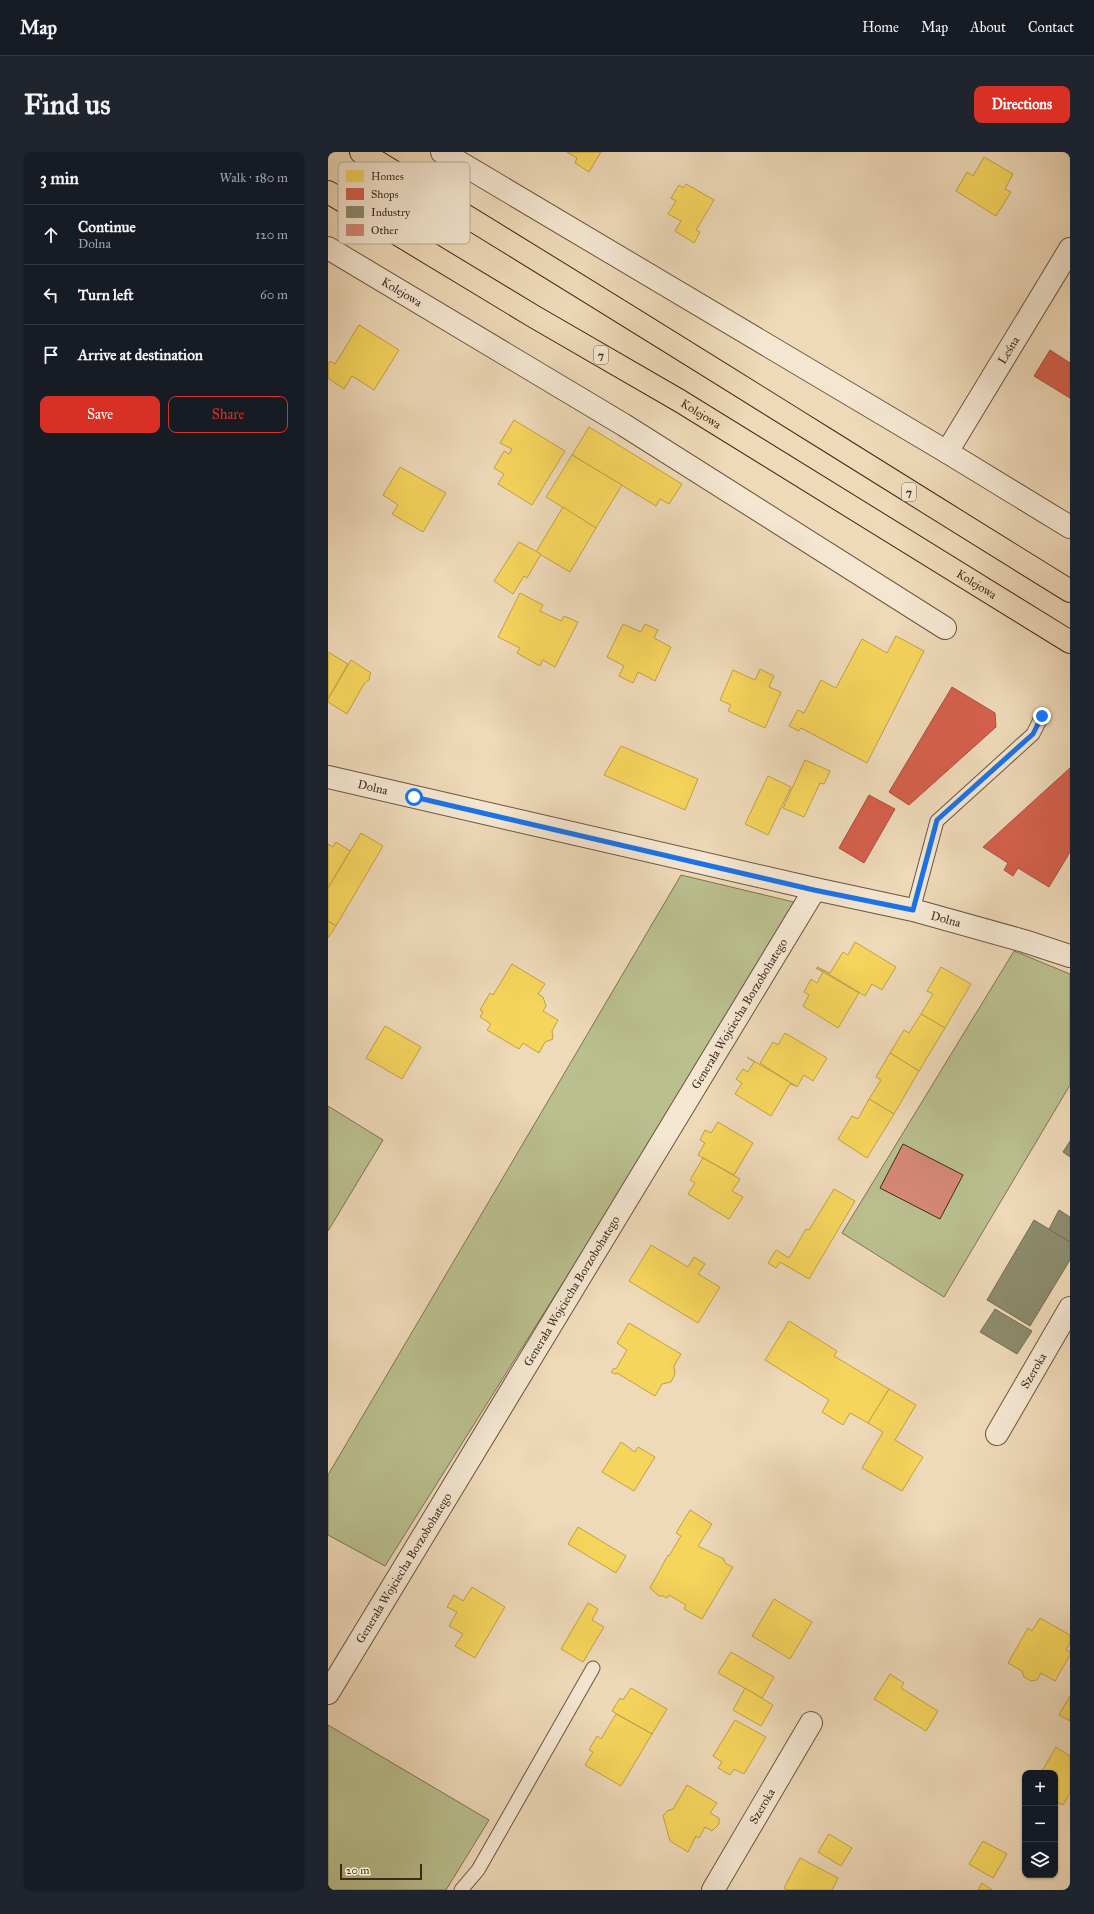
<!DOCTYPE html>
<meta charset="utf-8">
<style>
:root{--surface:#171b24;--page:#20242c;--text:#f1f3f6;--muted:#9ea1a6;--line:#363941;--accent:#d93025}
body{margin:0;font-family:"IM FELL Great Primer",serif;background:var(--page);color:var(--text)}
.controls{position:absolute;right:12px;bottom:12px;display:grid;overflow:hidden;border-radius:8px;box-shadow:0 1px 3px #0004}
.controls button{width:36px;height:36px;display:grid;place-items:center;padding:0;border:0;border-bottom:1px solid var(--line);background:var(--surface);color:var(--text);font:20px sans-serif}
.scale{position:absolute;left:12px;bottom:10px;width:82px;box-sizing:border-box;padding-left:4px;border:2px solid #412817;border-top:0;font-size:11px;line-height:14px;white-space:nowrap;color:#412817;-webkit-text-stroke:3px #f4e6d1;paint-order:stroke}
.stop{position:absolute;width:12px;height:12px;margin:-9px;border:3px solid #1a73e8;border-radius:50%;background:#fff}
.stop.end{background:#1a73e8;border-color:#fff;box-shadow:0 1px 4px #0008}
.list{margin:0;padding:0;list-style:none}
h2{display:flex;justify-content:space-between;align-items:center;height:52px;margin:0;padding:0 16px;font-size:17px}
h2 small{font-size:13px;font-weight:400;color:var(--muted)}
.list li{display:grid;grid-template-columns:26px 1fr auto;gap:12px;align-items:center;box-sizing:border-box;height:60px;padding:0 16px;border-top:1px solid var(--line)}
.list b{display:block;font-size:15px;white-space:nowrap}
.list p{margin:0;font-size:13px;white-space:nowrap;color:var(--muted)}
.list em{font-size:13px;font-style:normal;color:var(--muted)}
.actions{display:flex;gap:8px;padding:12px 16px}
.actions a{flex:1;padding:9px 0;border:1px solid var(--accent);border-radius:8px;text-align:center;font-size:14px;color:var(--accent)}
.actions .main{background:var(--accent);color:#fff}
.icon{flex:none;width:22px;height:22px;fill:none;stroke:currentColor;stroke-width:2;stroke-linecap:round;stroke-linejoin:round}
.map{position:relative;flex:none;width:742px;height:1738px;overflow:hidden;border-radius:8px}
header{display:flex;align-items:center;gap:24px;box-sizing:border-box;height:56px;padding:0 20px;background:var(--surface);border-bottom:1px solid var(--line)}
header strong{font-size:19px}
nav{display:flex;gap:22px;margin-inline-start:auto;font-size:14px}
.intro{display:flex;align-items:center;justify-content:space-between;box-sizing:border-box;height:96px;padding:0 24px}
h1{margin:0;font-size:28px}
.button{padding:10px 18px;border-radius:8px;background:var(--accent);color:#fff;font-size:14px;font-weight:700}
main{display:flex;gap:24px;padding:0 24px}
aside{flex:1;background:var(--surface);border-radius:8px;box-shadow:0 1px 3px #0004}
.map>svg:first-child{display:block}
.green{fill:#babf8e;stroke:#7e7452}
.homes{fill:#f6d55c;stroke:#c0a147}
.shops{fill:#d6604d;stroke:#a94f3d}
.industry{fill:#8c8c6e;stroke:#766e54}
.building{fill:#d58976;stroke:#412817}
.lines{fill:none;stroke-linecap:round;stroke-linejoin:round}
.lane-casing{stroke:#6c543f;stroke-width:15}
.street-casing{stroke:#6c543f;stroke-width:24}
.highway-casing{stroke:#412817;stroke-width:24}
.lane{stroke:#f4e6d1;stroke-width:13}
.street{stroke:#f4e6d1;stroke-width:22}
.highway{stroke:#eed9b8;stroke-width:22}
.route{stroke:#1a73e8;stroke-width:5}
.labels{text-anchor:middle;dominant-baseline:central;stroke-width:4;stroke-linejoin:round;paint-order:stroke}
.shield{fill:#f4e6d1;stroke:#77614f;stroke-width:1}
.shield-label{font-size:11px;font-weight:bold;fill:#412817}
.street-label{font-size:12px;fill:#412817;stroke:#f4e6d1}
.key{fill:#f4e6d1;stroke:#bead99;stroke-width:1}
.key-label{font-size:11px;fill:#412817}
</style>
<header>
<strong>Map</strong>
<nav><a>Home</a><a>Map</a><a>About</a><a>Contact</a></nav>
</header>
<div class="intro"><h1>Find us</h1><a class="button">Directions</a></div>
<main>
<aside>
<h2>3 min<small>Walk · 180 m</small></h2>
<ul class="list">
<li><svg class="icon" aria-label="ahead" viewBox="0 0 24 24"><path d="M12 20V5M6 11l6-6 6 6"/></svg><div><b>Continue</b><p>Dolna</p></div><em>120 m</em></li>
<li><svg class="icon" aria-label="left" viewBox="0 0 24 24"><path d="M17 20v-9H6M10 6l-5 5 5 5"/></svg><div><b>Turn left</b></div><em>60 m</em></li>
<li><svg class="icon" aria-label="arrive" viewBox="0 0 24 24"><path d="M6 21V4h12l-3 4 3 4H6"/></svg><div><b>Arrive at destination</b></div></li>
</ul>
<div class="actions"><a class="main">Save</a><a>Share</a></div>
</aside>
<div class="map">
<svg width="742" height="1738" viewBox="0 0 742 1738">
<rect width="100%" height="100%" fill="#eed9b8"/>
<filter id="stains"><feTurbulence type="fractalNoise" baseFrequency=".005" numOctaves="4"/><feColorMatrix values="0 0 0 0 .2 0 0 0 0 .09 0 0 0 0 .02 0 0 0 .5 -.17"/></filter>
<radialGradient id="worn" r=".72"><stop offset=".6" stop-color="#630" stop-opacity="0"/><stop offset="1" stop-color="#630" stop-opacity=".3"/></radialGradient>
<g class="green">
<path d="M353,723L470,751L366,922L57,1414L0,1383V1323Z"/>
<path d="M686,799L742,822V933L616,1145L514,1081Z"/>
<path d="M0,954L55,988L0,1079Z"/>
<path d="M0,1573L161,1668L118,1738H0Z"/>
</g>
<g class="homes">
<path d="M239,0H273L261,20L247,11L249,6Z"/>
<path d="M656,5L685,22L677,37L683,40L668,64L628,39L639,20L645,24Z"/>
<path d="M358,32L386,48L368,78L372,80L366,91L347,79L353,69L340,62L348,49L343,46L351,33L355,36Z"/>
<path d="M31,173L71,198L46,238L24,224L16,237L0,226V212L2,209L7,212Z"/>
<path d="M186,268L237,299L204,353L170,332L176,322L166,316L176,299L181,302L184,297L172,291Z"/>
<path d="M261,275L354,332L341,352L332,347L328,354L244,303Z"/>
<path d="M244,303L294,333L268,376L218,345Z"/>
<path d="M72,315L118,341L95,380L64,362L70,353L55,343Z"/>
<path d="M235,355L268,376L242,420L208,400Z"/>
<path d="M191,390L213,402L199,426L196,424L185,442L166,429Z"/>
<path d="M192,441L215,453L212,459L233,469L236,464L250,470L227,515L215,508L212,514L189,501L192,496L170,485Z"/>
<path d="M295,472L313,480L317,472L330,478L326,486L343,495L327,529L310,520L305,531L291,524L296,514L279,505Z"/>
<path d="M568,484L596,499L539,611L473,576L471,579L461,574L470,558L476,561L493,528L508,536L534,487L559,501Z"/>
<path d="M0,500L20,512L0,547Z"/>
<path d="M23,508L43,521L41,525L42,527L36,532L19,562L0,550V547Z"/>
<path d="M432,517L446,524L441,535L453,540L437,576L400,559L403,553L392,548L405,518L427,528Z"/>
<path d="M293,594L370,627L357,658L276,623Z"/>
<path d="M477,608L502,619L496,632L492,631L476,665L455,656Z"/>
<path d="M440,624L463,635L440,683L417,672Z"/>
<path d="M33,681L55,694L8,774L0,769V736Z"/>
<path d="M8,690L22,699L0,736V692L5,695Z"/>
<path d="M0,769L8,774L0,786Z"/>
<path d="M527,790L568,815L554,838L544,832L537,844L489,815L502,821L515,800L520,803Z"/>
<path d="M184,812L217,832L210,842L215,845L218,854L215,859L230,868L224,879L225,887L217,890L211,901L195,891L191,897L159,878L163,872L152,865L155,860L152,858L162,841L165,843Z"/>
<path d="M613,815L643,832L617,876L593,862L605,842L599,839Z"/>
<path d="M488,816L531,841L510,876L475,854L481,843L476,840L483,827L489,831L495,820Z"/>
<path d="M593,862L617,876L591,919L562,901L576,878L581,881Z"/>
<path d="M57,874L93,895L74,927L38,906Z"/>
<path d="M457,881L499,906L485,929L476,923L469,935L432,911L445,890L450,893Z"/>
<path d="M562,901L591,919L566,962L541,947L553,928L548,925Z"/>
<path d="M419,905L468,934L462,932L443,964L407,942L414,931L408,927L415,917L420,920L426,910Z"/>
<path d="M541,947L566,962L539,1006L510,987L524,964L530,967Z"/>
<path d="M390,970L425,991L406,1023L370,1003L377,991L372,988L377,978L383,981Z"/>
<path d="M375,1006L412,1027L404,1039L415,1045L401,1067L360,1042L367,1031L362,1028Z"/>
<path d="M506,1037L527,1049L481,1127L452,1110L448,1116L440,1111L448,1098L461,1106L478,1077L481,1078Z"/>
<path d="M323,1093L360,1115L366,1105L377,1112L370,1122L392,1135L370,1171L301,1129Z"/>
<path d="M461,1169L509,1199L506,1204L561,1237L540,1271L522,1261L515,1273L494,1260L501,1248L437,1208Z"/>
<path d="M301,1171L353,1202L346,1214L347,1222L343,1230L334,1232L327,1244L289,1221L287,1222L283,1220L286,1216L288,1217L299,1198L289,1191Z"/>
<path d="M561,1237L588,1253L567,1288L595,1305L574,1339L534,1316L555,1280L540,1271Z"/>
<path d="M293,1290L307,1300L310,1295L327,1305L306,1339L274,1320Z"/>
<path d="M362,1358L384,1372L370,1394L396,1407L397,1411L405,1415L374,1467L356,1457L358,1453L341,1443L339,1446L335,1444H331L322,1436L340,1403L341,1404L353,1384L348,1381Z"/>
<path d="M250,1375L298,1404L288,1421L240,1392Z"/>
<path d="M144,1435L177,1455L147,1506L127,1494L135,1482L121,1474L129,1460L119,1455L126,1443L135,1449Z"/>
<path d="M446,1447L484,1470L462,1507L424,1484Z"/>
<path d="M260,1451L270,1457L264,1468L276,1475L255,1510L233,1497Z"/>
<path d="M712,1466L742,1483V1491L738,1498L742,1500V1503L727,1529L713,1521L709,1528L703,1529L696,1525L694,1519L680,1511L700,1476L704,1479Z"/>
<path d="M403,1500L446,1525L434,1546L390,1521Z"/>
<path d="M562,1522L576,1531L573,1536L610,1559L598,1579L546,1547Z"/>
<path d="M303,1536L339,1557L324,1582L284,1559L292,1546L295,1548Z"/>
<path d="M417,1536L445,1553L433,1574L405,1558Z"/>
<path d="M742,1544V1569L731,1563Z"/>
<path d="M288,1562L324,1582L293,1634L257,1613L265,1600L261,1598L269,1584L273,1587Z"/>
<path d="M407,1568L438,1585L416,1622L406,1617L402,1623L390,1616L394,1610L385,1604Z"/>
<path d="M728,1595L742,1604V1641L735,1653L727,1649V1621H713Z"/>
<path d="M359,1633L389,1651L382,1661L391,1666V1672L384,1679L377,1675L371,1686L368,1684L360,1700L342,1689L335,1664L339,1659L345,1657Z"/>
<path d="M501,1682L524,1696L513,1714L490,1700Z"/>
<path d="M655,1689L679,1702L665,1726L641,1712Z"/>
<path d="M472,1706L510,1726L504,1738H459L456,1736Z"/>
<path d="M654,1731L664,1738H650Z"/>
</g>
<g class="shops">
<path d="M722,198L742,211V246L706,224Z"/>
<path d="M624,535L667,561L668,575L581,653L561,640Z"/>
<path d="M742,616V700L721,735L690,716L685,724L676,718L680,711L655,695Z"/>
<path d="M541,643L567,657L536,711L511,696Z"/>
</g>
<g class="industry">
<path d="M742,989V1005L735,1000Z"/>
<path d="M731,1058L742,1065V1090L721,1077Z"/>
<path d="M706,1068L742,1090V1108L702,1174L659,1148Z"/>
<path d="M667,1157L704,1179L689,1202L652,1180Z"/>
</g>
<path class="building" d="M575,992L635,1023L612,1067L552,1036Z"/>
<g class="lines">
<defs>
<g id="lane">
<path d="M585,758L609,669L705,582L714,564"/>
<path d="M133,1738L150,1718L265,1516"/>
</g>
<g id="street">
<path d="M114,0L619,300L742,375"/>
<path id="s1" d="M0,96L296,273L617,476"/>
<path id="s2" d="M619,300L742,97"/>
<path id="s3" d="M0,625L487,737L585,758L696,789L742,804"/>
<path id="s4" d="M669,1282L742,1156"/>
<path id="s5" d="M0,1541L487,737"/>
<path id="s6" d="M385,1738L483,1571"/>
</g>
<g id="highway">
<path d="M33,0C271,144 506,293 742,439"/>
<path id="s7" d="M0,40L205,164L352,249L742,490"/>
</g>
</defs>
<use href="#lane" class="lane-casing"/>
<use href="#street" class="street-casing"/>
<use href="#highway" class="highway-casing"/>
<use href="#lane" class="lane"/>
<use href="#street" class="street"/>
<use href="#highway" class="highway"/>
</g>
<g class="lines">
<path class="route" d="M86,645L486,738L585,758L609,668L705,582L714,564"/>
</g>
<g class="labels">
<g class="shield">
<rect x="266" y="194" width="14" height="18" rx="3"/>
<rect x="574" y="331" width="14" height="18" rx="3"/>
</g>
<g class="shield-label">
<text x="273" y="203">7</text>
<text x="581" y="340">7</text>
</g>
<g class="street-label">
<text stroke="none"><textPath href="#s1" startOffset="86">Kolejowa</textPath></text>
<text stroke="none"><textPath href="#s2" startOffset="119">Leśna</textPath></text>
<text stroke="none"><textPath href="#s7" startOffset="434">Kolejowa</textPath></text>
<text stroke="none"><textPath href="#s7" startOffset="758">Kolejowa</textPath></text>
<text stroke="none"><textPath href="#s3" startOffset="46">Dolna</textPath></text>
<text stroke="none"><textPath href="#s3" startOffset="634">Dolna</textPath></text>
<text stroke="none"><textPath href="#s5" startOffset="794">Generała Wojciecha Borzobohatego</textPath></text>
<text stroke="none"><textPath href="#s5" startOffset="470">Generała Wojciecha Borzobohatego</textPath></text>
<text stroke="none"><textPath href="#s4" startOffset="73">Szeroka</textPath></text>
<text stroke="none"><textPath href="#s5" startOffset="146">Generała Wojciecha Borzobohatego</textPath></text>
<text stroke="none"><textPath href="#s6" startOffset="97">Szeroka</textPath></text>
</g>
</g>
<rect x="10" y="10" width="132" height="82" rx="6" class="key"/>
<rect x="18" y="18" width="18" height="12" fill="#f6d55c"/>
<rect x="18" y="36" width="18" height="12" fill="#d6604d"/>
<rect x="18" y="54" width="18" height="12" fill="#8c8c6e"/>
<rect x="18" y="72" width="18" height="12" fill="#d58976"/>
<g class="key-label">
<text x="43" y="28">Homes</text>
<text x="43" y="46">Shops</text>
<text x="43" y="64">Industry</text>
<text x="43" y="82">Other</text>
</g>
<rect width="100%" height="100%" filter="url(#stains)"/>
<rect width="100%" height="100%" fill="url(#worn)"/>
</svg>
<div class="controls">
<button>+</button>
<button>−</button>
<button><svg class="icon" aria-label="layers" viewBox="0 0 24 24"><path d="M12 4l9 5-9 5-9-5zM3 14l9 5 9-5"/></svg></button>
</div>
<div class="scale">20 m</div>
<div class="stop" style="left:86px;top:645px"></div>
<div class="stop end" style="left:714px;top:564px"></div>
</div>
</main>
